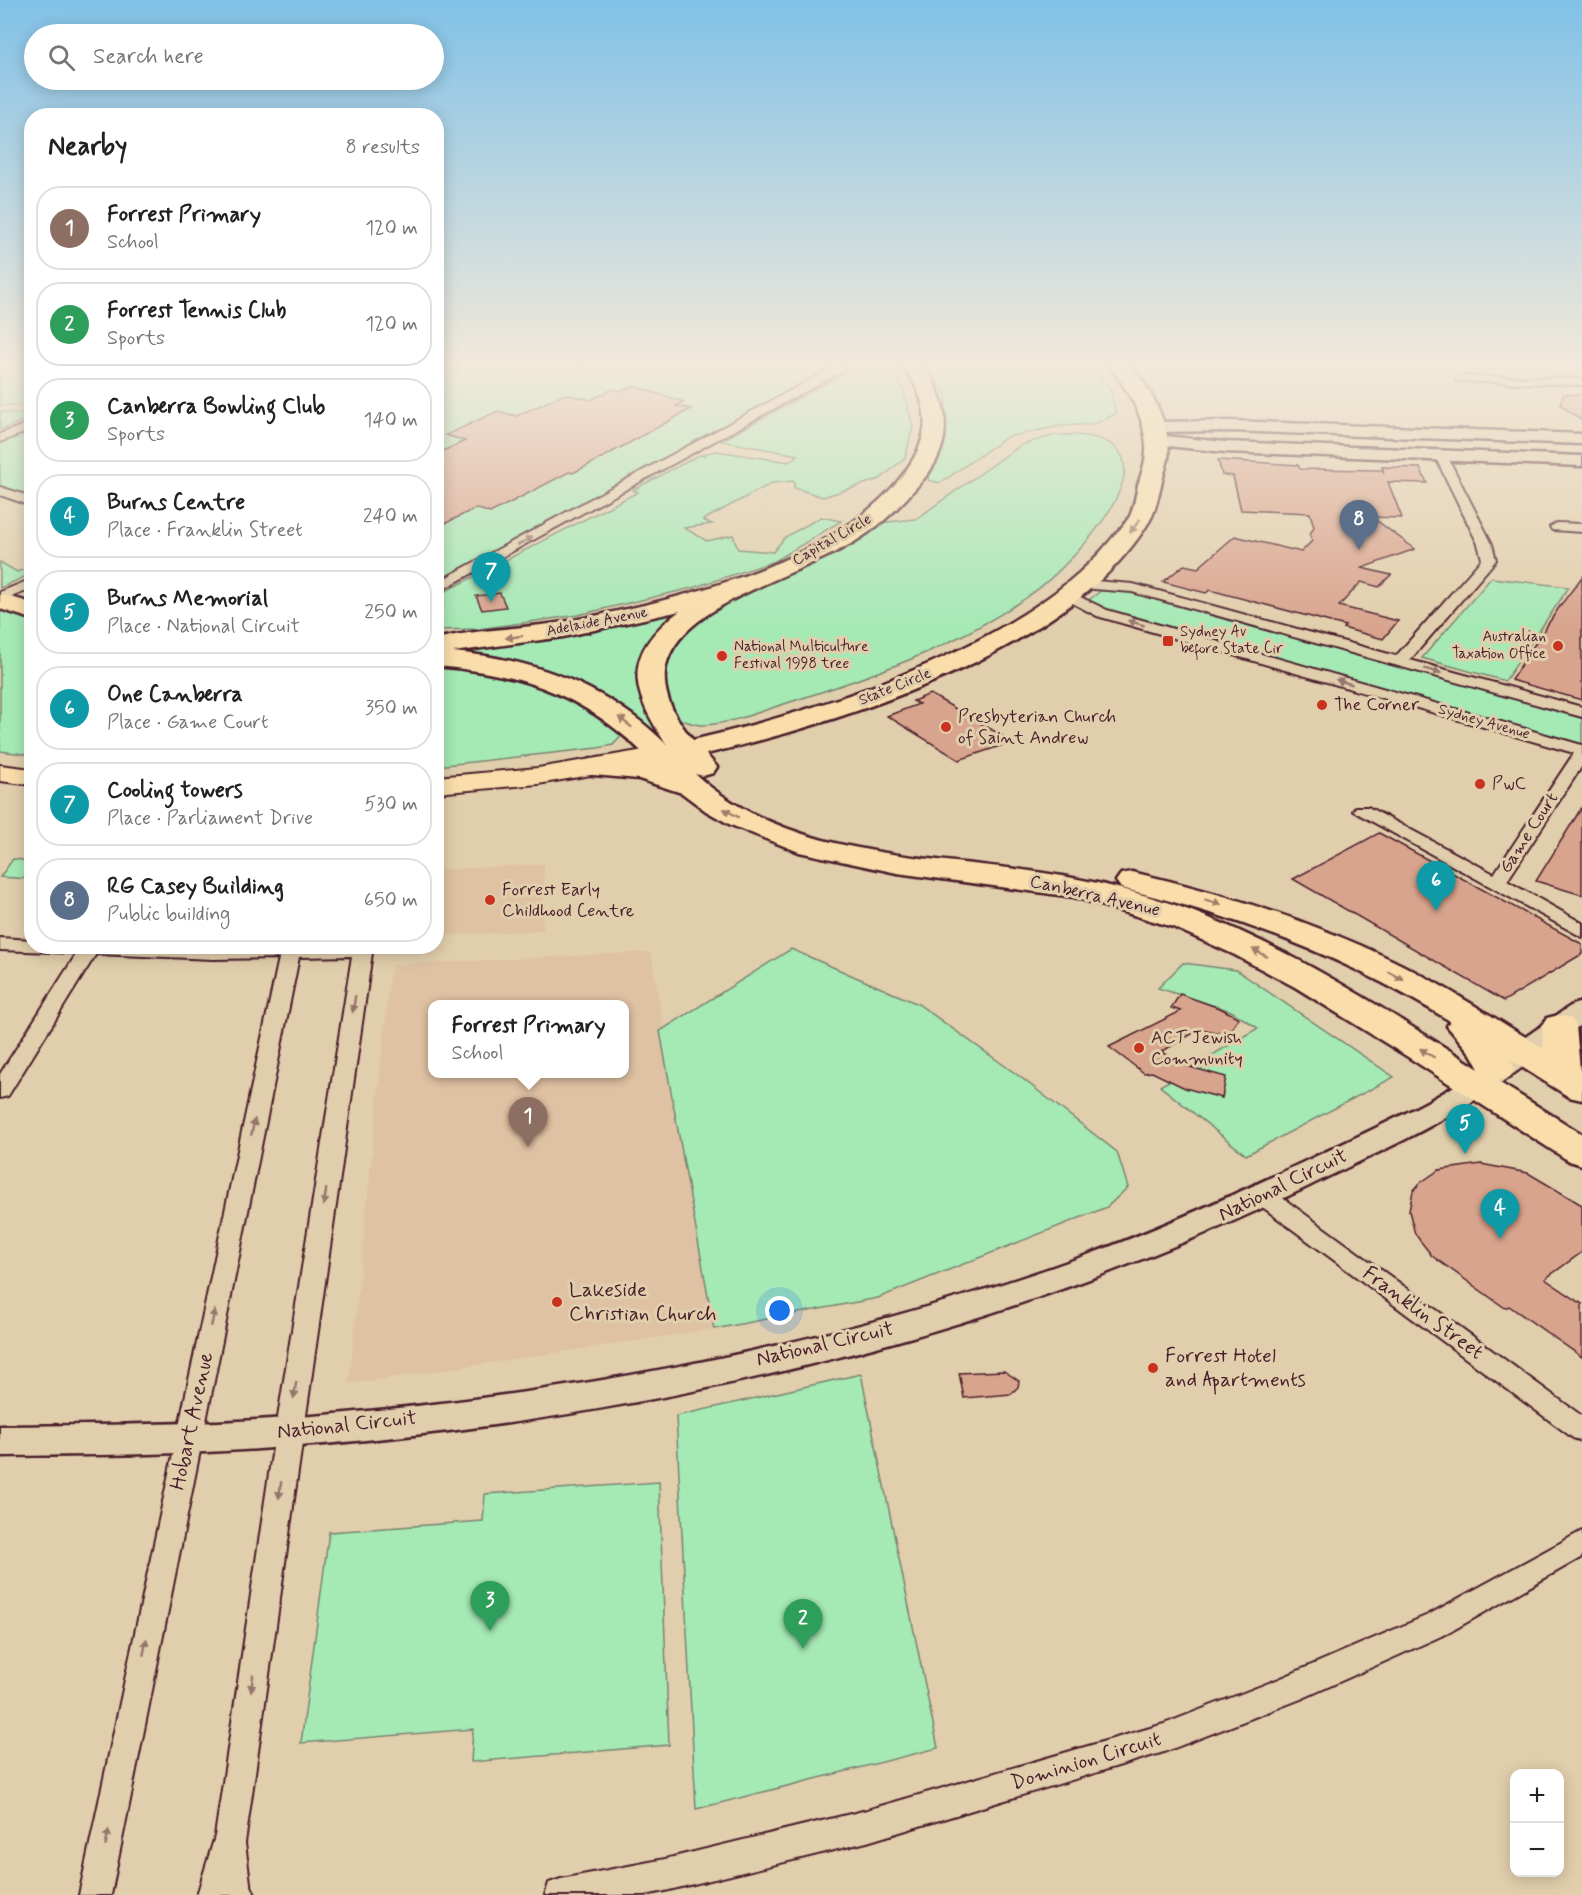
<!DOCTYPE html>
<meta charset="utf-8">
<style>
:root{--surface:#fff;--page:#f6f6f6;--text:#222;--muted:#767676;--line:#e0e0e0;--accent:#c8321e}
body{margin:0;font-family:Mynerve,sans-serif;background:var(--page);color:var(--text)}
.controls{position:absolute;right:18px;bottom:18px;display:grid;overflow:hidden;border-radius:12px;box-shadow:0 3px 15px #0003}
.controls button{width:54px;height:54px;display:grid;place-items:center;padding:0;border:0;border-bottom:2px solid var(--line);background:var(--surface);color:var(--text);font:30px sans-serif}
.you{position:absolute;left:780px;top:1311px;width:21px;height:21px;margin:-15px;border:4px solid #fff;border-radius:50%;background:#1a73e8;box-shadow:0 0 0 9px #1a73e833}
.badge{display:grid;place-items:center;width:39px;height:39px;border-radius:50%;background:var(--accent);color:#fff;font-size:20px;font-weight:700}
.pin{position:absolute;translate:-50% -50px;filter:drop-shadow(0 2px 3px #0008)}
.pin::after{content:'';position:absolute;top:32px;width:21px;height:18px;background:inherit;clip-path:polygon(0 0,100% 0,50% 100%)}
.popup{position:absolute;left:428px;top:1000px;width:201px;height:78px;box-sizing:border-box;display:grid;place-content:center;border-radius:12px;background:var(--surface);filter:drop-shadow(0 2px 4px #0005);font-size:20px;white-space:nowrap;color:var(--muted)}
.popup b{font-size:22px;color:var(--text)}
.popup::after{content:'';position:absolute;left:50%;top:100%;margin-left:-12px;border:12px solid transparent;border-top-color:var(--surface)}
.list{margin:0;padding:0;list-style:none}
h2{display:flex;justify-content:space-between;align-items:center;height:78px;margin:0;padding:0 24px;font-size:26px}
h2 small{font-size:20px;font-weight:400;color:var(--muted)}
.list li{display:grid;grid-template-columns:39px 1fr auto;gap:18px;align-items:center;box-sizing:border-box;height:84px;margin:0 12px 12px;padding:0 12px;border:2px solid var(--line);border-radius:24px}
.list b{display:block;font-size:22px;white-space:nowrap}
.list p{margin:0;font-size:20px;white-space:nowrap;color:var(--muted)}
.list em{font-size:20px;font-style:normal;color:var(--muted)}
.icon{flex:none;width:33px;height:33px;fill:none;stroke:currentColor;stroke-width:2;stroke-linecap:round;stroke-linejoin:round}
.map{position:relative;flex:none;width:1582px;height:1895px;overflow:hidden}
.search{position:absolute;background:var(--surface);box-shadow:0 3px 15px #0003;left:24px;top:24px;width:420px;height:66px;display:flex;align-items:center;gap:15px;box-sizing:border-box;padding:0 21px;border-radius:33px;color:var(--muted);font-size:22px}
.panel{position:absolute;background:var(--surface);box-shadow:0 3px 15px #0003;left:24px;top:108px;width:420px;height:846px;border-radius:24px}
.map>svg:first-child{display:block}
.built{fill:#dfc1a3;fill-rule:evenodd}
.green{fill:#a5e9b5;stroke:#788470;stroke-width:1.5}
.building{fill:#d9a48e;stroke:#4a1f2b;stroke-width:1.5}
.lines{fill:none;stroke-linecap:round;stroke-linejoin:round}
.street-casing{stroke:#4a1f2b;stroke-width:4}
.secondary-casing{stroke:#4a1f2b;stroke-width:5}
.primary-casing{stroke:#4a1f2b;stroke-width:4}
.highway-casing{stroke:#4a1f2b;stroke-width:5}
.street{fill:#e1ceac;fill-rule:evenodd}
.secondary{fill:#e1ceac;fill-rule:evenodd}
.primary{fill:#f9deab;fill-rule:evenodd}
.highway{fill:#f9deab;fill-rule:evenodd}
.oneway{fill:#a27e6b}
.oneway2{fill:#96766c}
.poi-dot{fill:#c8321e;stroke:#e1ceac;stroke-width:2}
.labels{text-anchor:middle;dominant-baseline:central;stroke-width:6;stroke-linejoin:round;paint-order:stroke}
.far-street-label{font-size:15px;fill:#4a1f2b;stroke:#e1ceac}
.far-poi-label{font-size:15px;fill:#4a1f2b;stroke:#e1ceac;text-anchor:start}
.poi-label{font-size:18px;fill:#4a1f2b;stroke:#e1ceac;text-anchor:start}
.street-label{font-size:18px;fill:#4a1f2b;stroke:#e1ceac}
.near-street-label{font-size:21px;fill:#4a1f2b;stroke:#e1ceac}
.near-poi-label{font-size:21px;fill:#4a1f2b;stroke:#e1ceac;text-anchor:start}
</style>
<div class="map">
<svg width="1582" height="1895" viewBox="0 0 1582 1895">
<rect width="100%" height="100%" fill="#e1ceac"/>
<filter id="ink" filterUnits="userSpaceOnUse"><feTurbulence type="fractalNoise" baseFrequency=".0167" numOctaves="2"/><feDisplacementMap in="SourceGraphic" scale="12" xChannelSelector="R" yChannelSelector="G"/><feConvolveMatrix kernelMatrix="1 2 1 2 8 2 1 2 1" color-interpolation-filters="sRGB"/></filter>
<g filter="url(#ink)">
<g class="built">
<path d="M544,864L543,930L437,936V870Z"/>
<path d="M651,952L714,1329L349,1384L391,965ZM432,1004H624V1074H432Z"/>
</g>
<g class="green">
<rect x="0" y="364" width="31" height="41"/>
<path d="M437,364H565L581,368L603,364H817L826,375L437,589Z"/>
<path d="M855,364H885L903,387L913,427L905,458L880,479L823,497L794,488V481L772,483L703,520L712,524L684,528L707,541L733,535L738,549L773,552L785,537L821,517L841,521L775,561L692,588L578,615L479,629L437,630V609L443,608L444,592L638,492L633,490L699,455L706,456L703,454L716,451L789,462L798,455L721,441L853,369Z"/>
<path d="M924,364H1090L1110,389L1116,414L1094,424L1061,426L1007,437L940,483L928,480L946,439V394Z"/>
<path d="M0,412L31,414V418L0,430Z"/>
<path d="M31,430V500L0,490V442Z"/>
<path d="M1055,435C1202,428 1078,562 1026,598C953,648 867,678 784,704C759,712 732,723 705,725C696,726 684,720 674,718L661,692L662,658L684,628L726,601L808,566L878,523L916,519L1021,445Z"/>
<path d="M0,562L17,572L31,567V574L0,588Z"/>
<path d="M1491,578L1569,587L1505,681L1422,658Z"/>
<path d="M1106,587L1127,590L1582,715V745L1100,609L1086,602Z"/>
<path d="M698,602L668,626L660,729L650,731L613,706L437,649Z"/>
<path d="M0,610L31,620V755L0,751Z"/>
<path d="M437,662L464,664L568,692L623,734L613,745L598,748L437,766Z"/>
<path d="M13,859L31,861V879L0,877Z"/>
<path d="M791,949L918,1004L1019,1076L1117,1152L1128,1187L1107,1207L878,1298L714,1329L660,1031Z"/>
<path d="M1183,963L1236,970L1394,1077L1246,1155L1160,1086L1258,1028L1231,1011L1158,988Z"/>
<path d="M861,1374L938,1748L696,1809L676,1416Z"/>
<path d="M659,1482L669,1745L471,1762L473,1729L301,1743L329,1532L483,1521L485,1494Z"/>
</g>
<g class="building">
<path d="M634,386L684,402L676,406L691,409L596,461L573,473L569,472L490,513L476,508L436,528V454L465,441L446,435L498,411L516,416L565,394L591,400L613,389L621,391Z"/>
<path d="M1564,394L1582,395V421L1560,404Z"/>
<path d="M1218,460L1298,465L1300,469L1383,470L1384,473L1382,467L1420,468L1427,483L1388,482L1402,518L1372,517L1415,549L1362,568L1391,575L1379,587L1361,582L1339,606L1398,621L1383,639L1343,628L1345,626L1210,590L1206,593L1163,582L1184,565L1198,568L1235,536L1301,552L1312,541L1310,534L1314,527L1310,513L1241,510L1233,476L1222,475Z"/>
<path d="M1582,577V700L1511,680L1560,606Z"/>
<path d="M500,593L506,607L482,610L476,596Z"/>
<path d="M930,694L1003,736L997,738L1006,744L959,760L887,716L919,704L913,701Z"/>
<path d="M1582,807V895L1536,881Z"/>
<path d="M1379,833L1582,944V954L1504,1001L1293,879Z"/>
<path d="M1180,994L1222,1009L1239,1018L1228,1034L1200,1029L1161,1052L1190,1067L1226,1077L1222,1098L1185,1088L1152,1072L1144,1073L1109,1047L1181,1011L1171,1008Z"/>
<path d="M1481,1164L1528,1173L1582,1205V1252L1545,1279L1582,1304V1357L1509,1306L1505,1308L1432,1256L1415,1234L1409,1211L1413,1191L1420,1183L1439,1170Z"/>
<path d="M1004,1371L1019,1381L1018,1387L1011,1394L964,1398L959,1373Z"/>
</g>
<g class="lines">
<defs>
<g id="street">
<path d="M833,364H845L841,372L436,593V583L832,368Z"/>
<path d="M1461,376L1582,379V385L1457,381L1455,379Z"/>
<path d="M32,422V430L0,442V434Z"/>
<path d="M1441,452L1447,456L1492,544L1496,560L1410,660L1582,707V717L1132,592L1081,588L1074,584L1081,580L1133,584L1396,656L1482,559L1478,544L1435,456Z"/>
<path d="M0,487L32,497V506L0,495Z"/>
<path d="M1557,523L1582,524V532L1552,530L1550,527Z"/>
<path d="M32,579V589L0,601V592Z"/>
<path d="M1068,591L1107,610L1582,745V766L1507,881L1582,923V937L1353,811L1356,807H1368L1494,874L1574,753L1097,616L1063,598L1061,595Z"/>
<path d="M0,938L32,940V946H373L245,1843L250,1883L255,1895H197L215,1836L270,1467L352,956L299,957L111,1895H79L279,958L213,959L96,954L8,1096L0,1098V1074L77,953L0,950Z"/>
<path d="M1265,1189L1273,1191L1582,1416V1441L1573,1438L1257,1203L1254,1197L1257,1191Z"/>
<path d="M1582,1531V1557L1448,1633L1301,1699L1164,1752L867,1842L665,1891L645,1895H545L549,1883L561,1879L665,1859L867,1810L1164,1724L1279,1679L1428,1615Z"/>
</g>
<g id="secondary">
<path d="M1231,421L1582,434V444L1231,431L1153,432L1145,427L1153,422Z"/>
<path d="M1164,436L1225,442L1582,456V466L1225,452L1158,445L1155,441L1158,437Z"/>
<path d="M1582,1002V1024C1541,1052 1502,1085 1458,1110C1411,1139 1359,1161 1309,1186C983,1344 620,1425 259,1449C173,1455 86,1455 0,1456V1426C86,1425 172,1425 257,1420C533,1402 818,1351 1079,1258C1157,1230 1232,1196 1308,1160C1348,1141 1388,1123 1427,1102C1478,1074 1523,1037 1572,1005Z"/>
</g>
<g id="primary">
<path d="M662,747L672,749L676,755L672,761L538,784L436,793V777L538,768Z"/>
<path d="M0,765L32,769V785L0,781Z"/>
</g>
<g id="highway">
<path d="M902,364H922C948,399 955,440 926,476C902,505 879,529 845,547C771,589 597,625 693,740C822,710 1024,646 1110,541C1116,533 1125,525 1130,516C1134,507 1136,495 1138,485C1142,472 1147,459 1146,445C1144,412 1126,390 1109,364H1129C1150,388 1172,425 1168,459C1166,467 1163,476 1161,485C1158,496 1156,510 1150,520C1073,650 846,721 706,754L717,767L713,773L703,776L695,774C785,856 917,855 1030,871C1075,877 1120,887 1163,901C1276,938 1379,1006 1479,1069L1471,1054L1447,1026L1450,1021C1347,957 1238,917 1121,888L1116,881L1121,874L1132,872C1222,893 1309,920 1392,960C1444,985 1493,1017 1543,1048L1542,1026L1547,1018L1559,1015L1571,1018L1576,1026L1580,1070L1582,1072V1100L1569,1097L1509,1059L1515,1069L1510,1077L1497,1081L1582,1134V1165L1569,1161L1408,1057L1295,987L1235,955L1173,927L1074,897L897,873L799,852L731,825L706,811L682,793L639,779L582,774L578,768L582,762L592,759L654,764C590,697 527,674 436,666V639C475,629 522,629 563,622C667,603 827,566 897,482C932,440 934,409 902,364ZM680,611C620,654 631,692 667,745C609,687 534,659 453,652L563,637Z"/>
<path d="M0,594L32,603V619L0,609Z"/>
</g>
</defs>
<use href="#street" class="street-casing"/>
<use href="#secondary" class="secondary-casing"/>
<use href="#primary" class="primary-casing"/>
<use href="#highway" class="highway-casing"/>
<use href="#street" class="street"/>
<use href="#secondary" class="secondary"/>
<use href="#primary" class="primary"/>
<use href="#highway" class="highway"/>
</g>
<defs><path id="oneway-solid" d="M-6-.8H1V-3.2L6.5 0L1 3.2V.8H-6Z" transform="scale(1.5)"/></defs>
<g class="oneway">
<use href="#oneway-solid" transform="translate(1135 526) rotate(126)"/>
<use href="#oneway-solid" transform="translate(514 637) rotate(172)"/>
<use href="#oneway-solid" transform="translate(625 722) rotate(-142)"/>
<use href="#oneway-solid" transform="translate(731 813) rotate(-151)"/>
<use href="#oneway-solid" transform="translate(1213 902) rotate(17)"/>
<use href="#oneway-solid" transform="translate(1260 953) rotate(-153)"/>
<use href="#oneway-solid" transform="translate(1396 976) rotate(28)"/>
<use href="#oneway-solid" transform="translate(1427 1053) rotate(-148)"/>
</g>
<g class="oneway2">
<use href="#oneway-solid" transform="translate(525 541) rotate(-28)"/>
<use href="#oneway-solid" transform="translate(1136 623) rotate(-164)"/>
<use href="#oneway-solid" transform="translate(1433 671) rotate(15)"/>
<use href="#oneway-solid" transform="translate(1344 682) rotate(-164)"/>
<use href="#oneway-solid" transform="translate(354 1004) rotate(99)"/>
<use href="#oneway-solid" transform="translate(253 1127) rotate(-78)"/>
<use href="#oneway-solid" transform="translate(325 1197) rotate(99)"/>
<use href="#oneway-solid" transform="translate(213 1318) rotate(-78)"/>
<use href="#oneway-solid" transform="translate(295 1390) rotate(99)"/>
<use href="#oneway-solid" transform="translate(280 1490) rotate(98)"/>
<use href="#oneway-solid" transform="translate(145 1647) rotate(-79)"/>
<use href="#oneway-solid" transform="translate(252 1683) rotate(98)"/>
<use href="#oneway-solid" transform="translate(107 1838) rotate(-79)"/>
</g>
</g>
<linearGradient id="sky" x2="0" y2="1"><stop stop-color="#81c1e7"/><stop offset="0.58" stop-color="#f2e9da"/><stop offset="1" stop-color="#f2e9da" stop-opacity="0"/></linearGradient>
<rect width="1582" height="629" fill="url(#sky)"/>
<g class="poi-dot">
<rect x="1162" y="635" width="12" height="12" rx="3"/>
<circle cx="1558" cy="646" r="6"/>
<circle cx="722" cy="656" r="6"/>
<circle cx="1322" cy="705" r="6"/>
<circle cx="946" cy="727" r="6"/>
<circle cx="1480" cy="784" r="6"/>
<circle cx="490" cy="900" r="6"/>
<circle cx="1139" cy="1048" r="6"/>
<circle cx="557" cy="1302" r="6"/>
<circle cx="1153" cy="1368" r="6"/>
</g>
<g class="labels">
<g class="far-street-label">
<text transform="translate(832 540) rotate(-30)">Capital Circle</text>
<text transform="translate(597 622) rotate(-11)">Adelaide Avenue</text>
<text transform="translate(895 687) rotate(-22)">State Circle</text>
<text transform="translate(1484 722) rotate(16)">Sydney Avenue</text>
</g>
<g class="far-poi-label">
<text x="1180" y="632">Sydney Av<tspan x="1180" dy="17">before State Cir</tspan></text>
<text x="1546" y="637" text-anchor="end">Australian<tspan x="1546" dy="17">Taxation Office</tspan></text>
<text x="734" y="647">National Multiculture<tspan x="734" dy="17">Festival 1998 tree</tspan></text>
</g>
<g class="poi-label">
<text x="1334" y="705">The Corner</text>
<text x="958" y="717">Presbyterian Church<tspan x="958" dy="21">of Saint Andrew</tspan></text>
<text x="1492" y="784">PwC</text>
<text x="502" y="890">Forrest Early<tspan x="502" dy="21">Childhood Centre</tspan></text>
<text x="1151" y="1038">ACT Jewish<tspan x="1151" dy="21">Community</tspan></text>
</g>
<g class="street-label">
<text transform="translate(1529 833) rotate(-57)">Game Court</text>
<text transform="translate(1095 896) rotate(13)">Canberra Avenue</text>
</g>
<g class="near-street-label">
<text transform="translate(1283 1185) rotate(-26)">National Circuit</text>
<text transform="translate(1423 1313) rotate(36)">Franklin Street</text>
<text transform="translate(825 1344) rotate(-13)">National Circuit</text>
<text transform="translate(192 1421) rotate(-78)">Hobart Avenue</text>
<text transform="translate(347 1425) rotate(-6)">National Circuit</text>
<text transform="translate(1086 1761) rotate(-17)">Dominion Circuit</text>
</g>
<g class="near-poi-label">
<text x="569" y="1290">Lakeside<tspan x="569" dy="24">Christian Church</tspan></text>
<text x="1165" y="1356">Forrest Hotel<tspan x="1165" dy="24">and Apartments</tspan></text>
</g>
</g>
</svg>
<div class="controls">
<button>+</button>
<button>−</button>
</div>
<div class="you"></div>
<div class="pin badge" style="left:528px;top:1147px;background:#8d6e63">1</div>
<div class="popup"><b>Forrest Primary</b>School</div>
<div class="pin badge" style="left:803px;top:1649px;background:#2e9e5b">2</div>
<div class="pin badge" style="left:490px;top:1631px;background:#2e9e5b">3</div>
<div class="pin badge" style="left:1500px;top:1239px;background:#0f9aa8">4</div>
<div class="pin badge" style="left:1465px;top:1154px;background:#0f9aa8">5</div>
<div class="pin badge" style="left:1436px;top:911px;background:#0f9aa8">6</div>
<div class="pin badge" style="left:491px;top:602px;background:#0f9aa8">7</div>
<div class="pin badge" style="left:1359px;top:550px;background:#5c6f8a">8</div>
<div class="search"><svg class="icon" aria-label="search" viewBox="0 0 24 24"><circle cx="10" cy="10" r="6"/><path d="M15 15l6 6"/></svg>Search here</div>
<section class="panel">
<h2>Nearby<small>8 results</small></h2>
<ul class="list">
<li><span class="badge" style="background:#8d6e63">1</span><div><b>Forrest Primary</b><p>School</p></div><em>120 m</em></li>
<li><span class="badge" style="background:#2e9e5b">2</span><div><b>Forrest Tennis Club</b><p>Sports</p></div><em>120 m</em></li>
<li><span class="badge" style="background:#2e9e5b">3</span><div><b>Canberra Bowling Club</b><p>Sports</p></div><em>140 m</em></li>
<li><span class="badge" style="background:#0f9aa8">4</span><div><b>Burns Centre</b><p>Place · Franklin Street</p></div><em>240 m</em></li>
<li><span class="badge" style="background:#0f9aa8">5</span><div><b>Burns Memorial</b><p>Place · National Circuit</p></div><em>250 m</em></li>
<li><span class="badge" style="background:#0f9aa8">6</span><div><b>One Canberra</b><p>Place · Game Court</p></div><em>350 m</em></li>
<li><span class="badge" style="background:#0f9aa8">7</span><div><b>Cooling towers</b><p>Place · Parliament Drive</p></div><em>530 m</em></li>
<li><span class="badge" style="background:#5c6f8a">8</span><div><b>RG Casey Building</b><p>Public building</p></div><em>650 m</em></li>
</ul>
</section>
</div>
